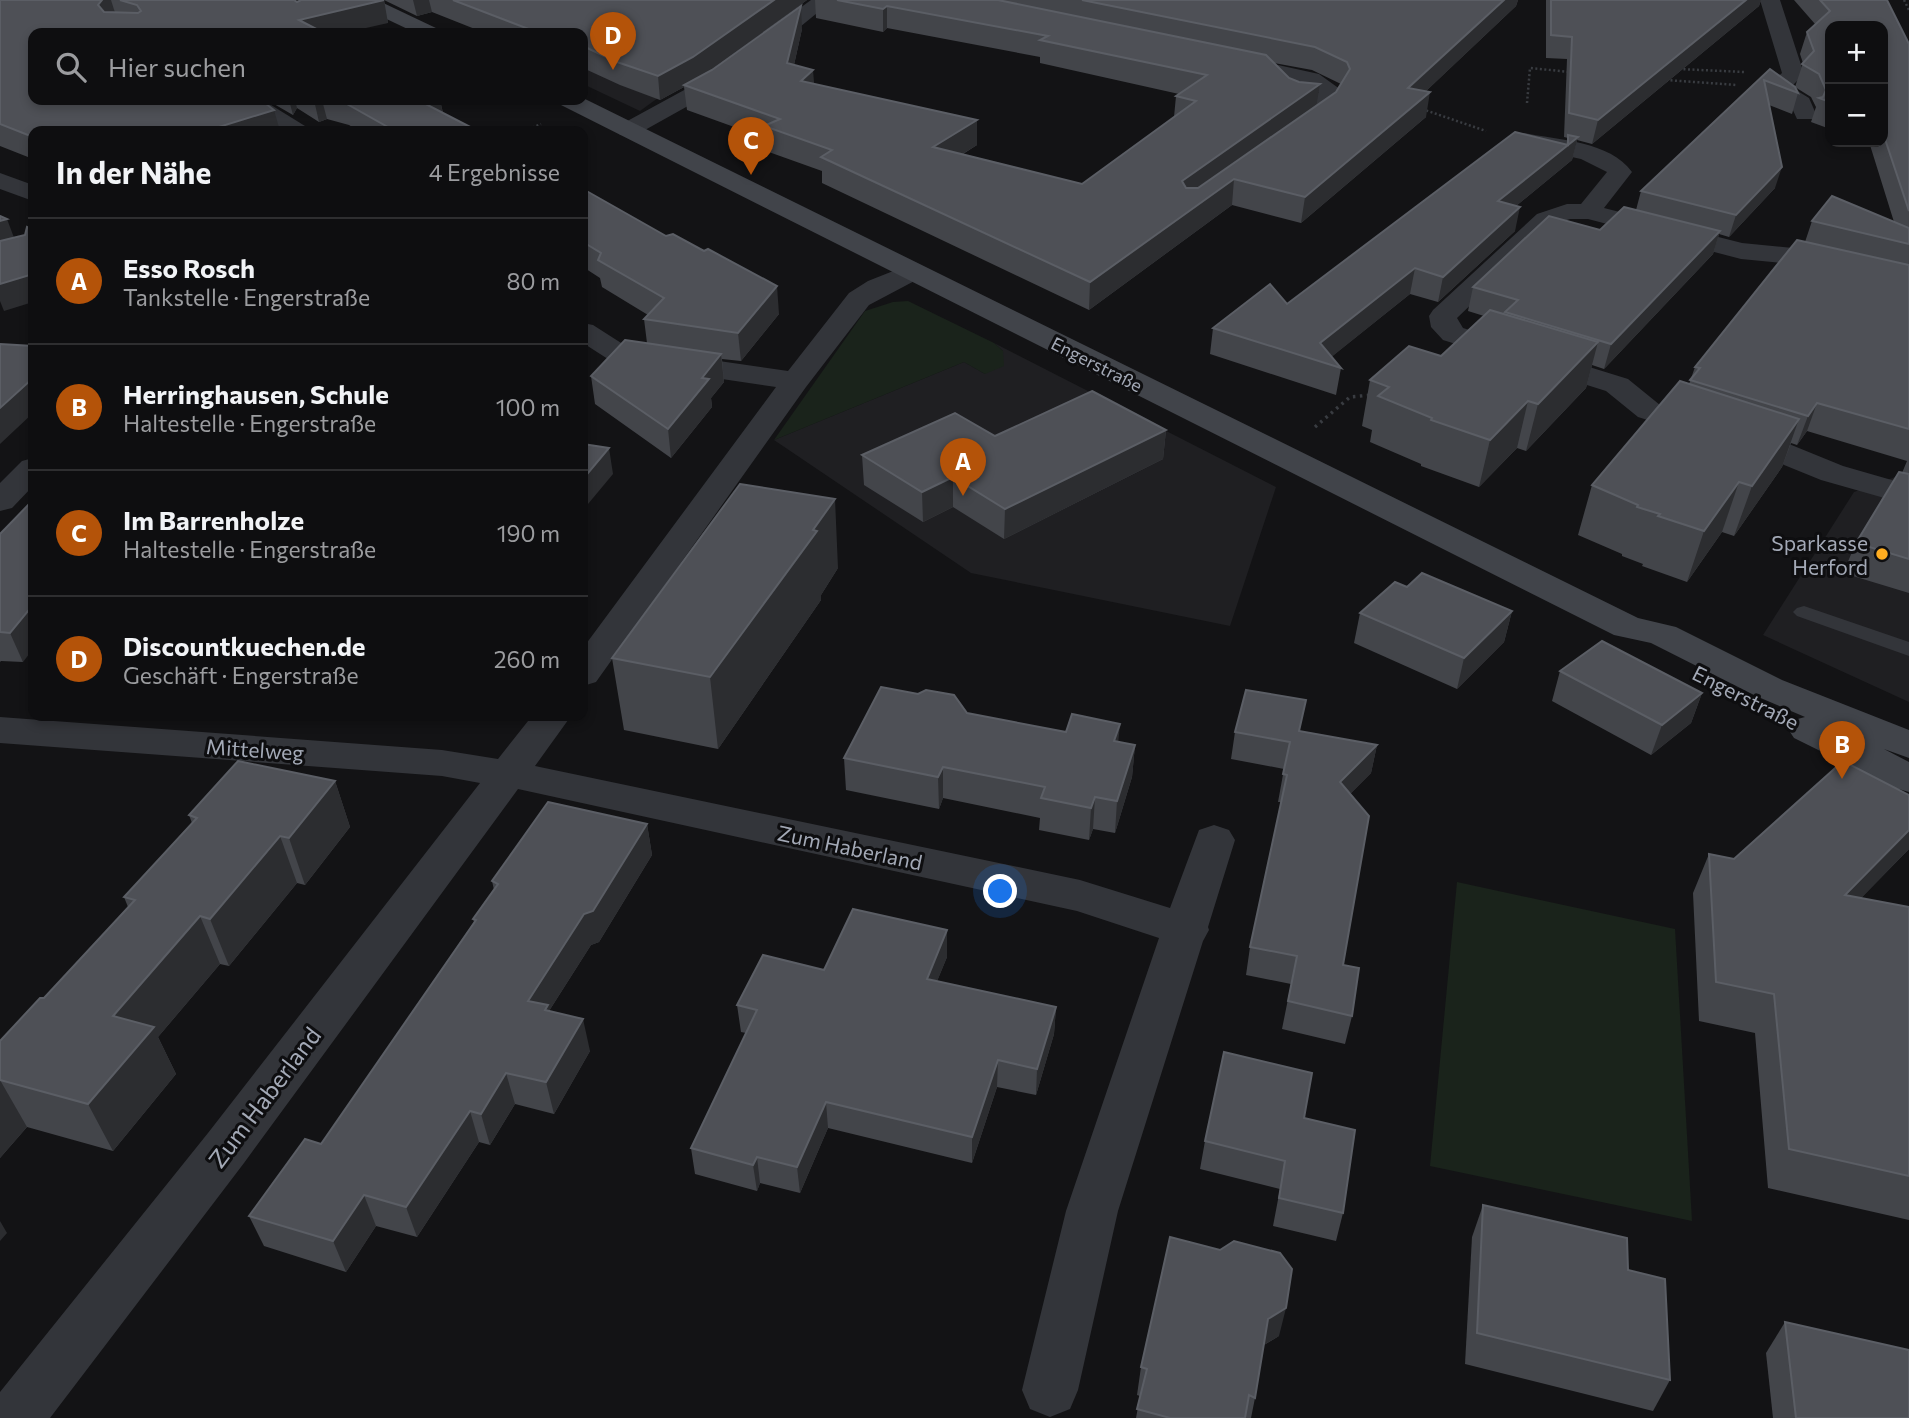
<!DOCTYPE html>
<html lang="de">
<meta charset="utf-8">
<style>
:root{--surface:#0e0e10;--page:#1c1c1e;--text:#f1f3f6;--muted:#9b9c9f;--line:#2e2e30;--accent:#b45309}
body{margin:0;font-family:Commissioner,sans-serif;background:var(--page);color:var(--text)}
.controls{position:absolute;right:21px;top:21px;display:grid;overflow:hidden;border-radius:14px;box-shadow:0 4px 10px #0003}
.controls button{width:63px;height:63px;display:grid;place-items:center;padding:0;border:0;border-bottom:2px solid var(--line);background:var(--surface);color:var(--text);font:35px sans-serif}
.you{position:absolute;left:1001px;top:892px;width:24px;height:24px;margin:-18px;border:5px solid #fff;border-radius:50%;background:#1a73e8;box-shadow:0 0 0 10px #1a73e833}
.badge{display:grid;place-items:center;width:46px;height:46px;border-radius:50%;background:var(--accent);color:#fff;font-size:23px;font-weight:700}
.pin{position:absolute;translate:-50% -58px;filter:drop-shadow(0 2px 4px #0008)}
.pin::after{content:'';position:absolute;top:37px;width:24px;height:21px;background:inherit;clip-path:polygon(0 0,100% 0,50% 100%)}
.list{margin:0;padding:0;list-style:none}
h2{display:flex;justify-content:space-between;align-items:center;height:91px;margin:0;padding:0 28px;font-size:30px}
h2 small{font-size:23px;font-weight:400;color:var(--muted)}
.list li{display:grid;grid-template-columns:46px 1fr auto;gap:21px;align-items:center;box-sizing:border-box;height:126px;padding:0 28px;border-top:2px solid var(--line)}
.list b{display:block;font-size:26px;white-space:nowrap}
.list p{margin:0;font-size:23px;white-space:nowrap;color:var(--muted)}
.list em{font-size:23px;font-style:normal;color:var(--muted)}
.icon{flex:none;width:38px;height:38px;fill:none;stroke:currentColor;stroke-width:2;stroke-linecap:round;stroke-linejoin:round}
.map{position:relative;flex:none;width:1909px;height:1418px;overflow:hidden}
.search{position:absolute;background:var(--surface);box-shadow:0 4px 10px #0003;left:28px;top:28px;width:560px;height:77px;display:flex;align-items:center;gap:18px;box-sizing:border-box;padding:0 24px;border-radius:14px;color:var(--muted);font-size:26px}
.panel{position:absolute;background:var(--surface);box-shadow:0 4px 10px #0003;left:28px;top:126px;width:560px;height:595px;border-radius:14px}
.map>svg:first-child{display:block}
.built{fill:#1f1f22}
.green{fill:#1a231b}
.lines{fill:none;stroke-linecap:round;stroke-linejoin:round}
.path-far1{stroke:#393c41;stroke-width:2.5;stroke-dasharray:2 2.5;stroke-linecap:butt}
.path{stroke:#393c41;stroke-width:3.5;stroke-dasharray:2.5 4.5;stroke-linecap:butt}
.service{fill:#33353a;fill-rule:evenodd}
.minor{fill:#33353a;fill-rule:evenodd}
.secondary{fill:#41444a;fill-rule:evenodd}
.wall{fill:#43454a;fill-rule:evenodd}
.shaded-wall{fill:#2c2d30}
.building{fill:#4e5056;stroke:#5b5e65;stroke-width:2}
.poi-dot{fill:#ffad20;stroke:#0e0e10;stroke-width:2.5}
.labels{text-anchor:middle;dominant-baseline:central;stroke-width:6;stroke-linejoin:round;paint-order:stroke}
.far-street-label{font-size:18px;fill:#a3a9b6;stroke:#0e0e10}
.poi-label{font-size:21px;fill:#a3a9b6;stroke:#0e0e10;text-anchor:end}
.street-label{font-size:21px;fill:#a3a9b6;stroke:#0e0e10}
.near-street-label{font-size:24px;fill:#a3a9b6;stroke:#0e0e10}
</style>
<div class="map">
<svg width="1909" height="1418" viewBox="0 0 1909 1418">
<rect width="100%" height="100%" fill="#131315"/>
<g class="built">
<path d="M514,10L625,37L695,71L640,111L583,84V33H478L470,29Z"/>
<path d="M994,343L1276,487L1230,626L971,573L774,440L964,362L985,374L1003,351Z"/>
<path d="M1909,472V702L1763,635L1854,492Z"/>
</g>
<g class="green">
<path d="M908,301L994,343L1003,351L1004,366L985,374L964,362L774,440L865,311L893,302Z"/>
<path d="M1457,882L1675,929L1692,1221L1430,1166Z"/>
</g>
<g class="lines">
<g class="path-far1">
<path d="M1904,0L1909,10"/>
<path d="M1679,69L1744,72"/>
<path d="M1666,80L1737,85"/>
<path d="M1527,103L1530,68L1570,72"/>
<path d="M1422,109L1486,131"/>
<path d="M524,131L541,124"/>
</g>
<path class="path" d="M1315,427L1350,397L1372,395"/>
<path class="service" d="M1804,606L1909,642V656L1797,616L1793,612L1797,608Z"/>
<g class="minor">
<path d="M811,0H833L784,40L713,92L636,135H620L617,130L620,125L697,83Z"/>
<path d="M1760,0H1780L1804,74L1791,87L1809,98L1816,114L1813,119H1797L1791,106L1766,88L1782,73Z"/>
<path d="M1236,56L1319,74L1344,92L1339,102C1309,109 1277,107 1265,75L1229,66L1226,62L1229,58ZM1289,80L1304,84L1319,93H1306Z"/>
<path d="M237,100H263L305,126L308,131H282Z"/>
<path d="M1524,133C1558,140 1610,141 1632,172L1604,208L1742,243L1803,249L1909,276V292L1803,265L1741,259L1588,219H1570L1555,224L1457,318L1463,328L1628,379L1660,405L1789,444L1843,466L1909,485V505L1821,480L1767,458L1638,417L1606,391L1443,340L1431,327L1429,316L1433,310L1537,214L1567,204H1581L1607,172L1581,159L1516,145L1512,140L1516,135Z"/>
<path d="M0,173L33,185V201L0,189Z"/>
<path d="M911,264L920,266L924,272L920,278L869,305L806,387L596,682L583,686V648L776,387L621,364L611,361L583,343V323L593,325L629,348L788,371L849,293L868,281Z"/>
<path d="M33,458V486L12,508L0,511V483L22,461Z"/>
<path d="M532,716H571L535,766L1080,880L1170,908L1199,830L1214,825L1229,830L1235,840L1208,927L1209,930L1203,941L1118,1211L1078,1390L1070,1409L1050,1417L1030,1409L1022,1390L1066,1211L1159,938L1077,911L518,789L244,1163L50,1418H0V1392L208,1133L480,783L442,776L0,743V717L442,750L498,759Z"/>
</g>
<g class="secondary">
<path d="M352,0H377L438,29L441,33H416L355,4Z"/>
<path d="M583,98L1638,618L1676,627L1782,680L1909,730V758L1884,749L1909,762V792L1895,788L1794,738L1788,729L1794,720L1805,717L1756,696L1651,643L1614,635L561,105L558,100Z"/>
</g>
</g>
<g class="wall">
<path d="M0,0H294L297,2L301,0H807L704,75L802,29L794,65L814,84L977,120V145L963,154L1082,184L1174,117L1176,96L1179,94L1040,63V57L887,28L883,32L816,18L815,0H1518L1516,6L1426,91V117L1301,223L1232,205L1089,310L822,183V171L766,151L765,138L687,110L684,87L660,100L620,85L583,68V33H485L432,12L417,16L384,0L388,23L33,33V159L0,146ZM1274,63L1312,70L1341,84L1336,92L1317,105Z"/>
<path d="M1546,0H1761L1759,6L1592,144L1577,140L1572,160L1516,206L1515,231L1438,302L1410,294L1331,357L1341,368L1336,395L1210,354L1213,328L1287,304L1566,144L1568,138L1564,137L1567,59L1546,58Z"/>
<path d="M1794,0H1887L1909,44V593L1843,573L1856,543L1902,473L1907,461L1807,431L1797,445L1791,443L1782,467L1734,536L1722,532L1687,582L1642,566L1643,564L1622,556V554L1578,535L1592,485L1689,384L1695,367L1805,242L1812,221L1894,222L1870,145L1862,142H1883V26H1830V129L1811,122L1816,107L1811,97L1795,87L1803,63L1800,54L1807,32L1815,24Z"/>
<path d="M1770,69L1798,93L1792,114L1769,105L1775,188L1729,237L1719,234L1713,254L1604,369L1592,365L1586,388L1526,451L1517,448L1479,487L1421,466V464L1370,442L1372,430L1362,426L1370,380L1441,356L1484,316L1468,311L1473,287L1600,230L1636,210L1641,191Z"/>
<path d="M267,100H440L443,113L478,131H359L349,125L327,119L319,122L297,108L293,115Z"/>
<path d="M583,189L779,314L741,361L722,359L724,382L711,398L712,407L671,458L595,404L591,376L647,343L644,319L648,315L602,287L600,278L583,267Z"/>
<path d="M1166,430L1163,459L1004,539L953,507L923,522L864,485L862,455L995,436Z"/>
<path d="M0,534L23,662L1,661L0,662Z"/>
<path d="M838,568L821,595V600L718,749L624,730L612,658Z"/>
<path d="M1407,587L1512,611L1504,642L1457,689L1354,643L1360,613Z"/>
<path d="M1560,671L1702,693L1691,723L1651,755L1552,701Z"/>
<path d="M967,713L1135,745L1132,777L1115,833L1093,829L1089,840L1039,830L1040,818L943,798L939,809L846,790L844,758Z"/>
<path d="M1300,731L1377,745L1371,773L1350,794L1343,965L1352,1016L1345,1044L1282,1029L1291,984L1246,975L1250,947L1282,802H1278L1284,769L1231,759L1235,732Z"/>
<path d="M335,781L350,827L305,885L297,883L229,966L220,964L158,1037L176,1074L113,1151L27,1127L0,1158V1041L44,998L128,907L124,897L192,823L189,815Z"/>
<path d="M1909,795V849L1861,898L1909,907V1220L1768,1188L1755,1033L1699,1021L1693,893L1709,854L1734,859Z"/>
<path d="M647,824L652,855L599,942L591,945L549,1011L590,1051L554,1114L515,1104L490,1145L479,1142L417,1237L376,1226L346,1272L264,1246L249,1216L321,1144L474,922L473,919L494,890L492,881Z"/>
<path d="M947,930V957L937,981L1056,1007L1054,1034L1036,1095L997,1087L972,1163L828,1128L800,1193L760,1183L757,1191L695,1174L691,1148L746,1033L741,1032L737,1005L824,970Z"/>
<path d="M1304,1118L1343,1213L1336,1241L1273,1226L1280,1189L1200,1169L1205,1141Z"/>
<path d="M1483,1205L1628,1270L1670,1380L1653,1411L1465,1364L1472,1237Z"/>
<path d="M1785,1322L1909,1418H1773L1766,1353Z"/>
<path d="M1279,1336L1264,1345L1255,1398L1251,1418H1136L1140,1396L1137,1395L1141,1367Z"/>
</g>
<g class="shaded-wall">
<path d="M102,0H111L117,19L109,22L98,5Z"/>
<path d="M384,0L388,23L344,33H302L299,20Z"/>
<path d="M413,0H429L432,12L417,16Z"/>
<path d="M774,0H807L696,81L684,85V87L660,100L658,76Z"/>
<path d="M1504,0H1518L1516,6L1404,112L1408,88Z"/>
<path d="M1746,0H1761L1759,6L1592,144L1598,120Z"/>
<path d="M801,6L802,29L789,87L787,63Z"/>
<path d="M887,6V28L883,32V9Z"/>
<path d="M813,70L815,94L801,81Z"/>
<path d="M1320,84L1316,108L1180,208L1182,181Z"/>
<path d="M1430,92L1426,117L1301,223L1305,197Z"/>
<path d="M289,100H295L297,108L293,115Z"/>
<path d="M314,100H322L327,119L319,122Z"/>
<path d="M417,100H440L444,118Z"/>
<path d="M274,110L280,131H206Z"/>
<path d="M977,120V145L933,172V147Z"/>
<path d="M1578,137L1572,160L1493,225L1498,201Z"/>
<path d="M1782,167L1775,188L1729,237L1736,215Z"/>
<path d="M1234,179L1232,205L1089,310L1090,282Z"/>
<path d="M1520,207L1515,231L1438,302L1443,277Z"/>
<path d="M7,219L16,243L0,249V221Z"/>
<path d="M1720,231L1713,254L1604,369L1611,344Z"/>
<path d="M1415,268L1410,294L1324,363L1320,343Z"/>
<path d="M33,274V302L4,311L0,301V284Z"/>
<path d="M777,286L779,314L741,361L738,333Z"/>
<path d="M1598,342L1586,388L1526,451L1538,404Z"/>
<path d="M721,354L724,382L711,398L712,407L671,458L668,429L702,378Z"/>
<path d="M33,378V413L0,444V408Z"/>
<path d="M1528,401L1517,448L1479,487L1490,440Z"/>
<path d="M1817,403L1807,431L1797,445L1808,416Z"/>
<path d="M1799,419L1782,467L1734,536L1752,486Z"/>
<path d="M1166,430L1163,459L1004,539L1005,509Z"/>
<path d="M609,448L613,474L583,510V479Z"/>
<path d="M953,477V507L923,522L922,492Z"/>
<path d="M1739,482L1722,532L1687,582L1704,531Z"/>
<path d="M835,499L838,568L821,595V600L718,749L710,677Z"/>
<path d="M33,605V649L23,662L10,633Z"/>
<path d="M1512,611L1504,642L1457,689L1464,658Z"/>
<path d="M1702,693L1691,723L1651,755L1662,725Z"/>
<path d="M1120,724L1117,755L1114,741Z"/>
<path d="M1135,745L1132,777L1115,833L1117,801Z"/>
<path d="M1377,745L1371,773L1334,810L1340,782Z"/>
<path d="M943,767V798L939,809L938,777Z"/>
<path d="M335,781L350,827L305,885L289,838Z"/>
<path d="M1095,797L1093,829L1089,840L1091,808Z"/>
<path d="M647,824L652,855L599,942L591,945L549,1011L528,1001L584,914Z"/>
<path d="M1909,830V849L1826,934L1845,895Z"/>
<path d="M280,836L297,883L229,966L210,919Z"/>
<path d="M200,916L220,964L158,1037L176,1074L113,1151L88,1104L113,1016Z"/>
<path d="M947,930V957L927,1006V979Z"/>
<path d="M1056,1007L1054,1034L1036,1095L1037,1069Z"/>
<path d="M583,1019L590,1051L554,1114L546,1082Z"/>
<path d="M998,1060L997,1087L972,1163V1137Z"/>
<path d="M506,1073L515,1104L490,1145L481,1114Z"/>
<path d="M0,1080L27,1127L0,1158Z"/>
<path d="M826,1102L828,1128L800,1193L797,1167Z"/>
<path d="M470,1111L479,1142L417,1237L406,1207Z"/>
<path d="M757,1157L760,1183L757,1191L753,1165Z"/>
<path d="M364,1195L376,1226L346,1272L333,1241Z"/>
<path d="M0,1221L7,1233L0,1241Z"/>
<path d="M1286,1308L1279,1336L1262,1346L1268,1319Z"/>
</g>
<g class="building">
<path d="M0,0H102L98,5L104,12L138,13L141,11L137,5L120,0H294L297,2L301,0H384L299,20L324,33H33V100H261L274,110L206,131H33V137L0,124Z"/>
<path d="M453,0H774L693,57L658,76L617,62L583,46V33H539Z"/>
<path d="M837,0H998L1266,55L1289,78L1299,82L1320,84L1182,181L1186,188H1198L1336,92L1350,69L1347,62L1315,47L1082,0H1504L1408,88L1430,92L1305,197L1234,179L1090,282L821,157L832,150L764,126L780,119L684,85L712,70L801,6L787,63L813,70L801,81L977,120L933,147L1082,184L1196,101L1176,96L1207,75L1040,40L1048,36L887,6L883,9Z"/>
<path d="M1551,0H1746L1598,120L1569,113L1572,37L1551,35Z"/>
<path d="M1820,0H1887L1909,44V211L1883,133V26H1830V102L1819,98L1823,97L1826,90L1819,74L1802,64L1814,51L1807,32L1830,11Z"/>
<path d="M1770,69L1795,87L1798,93L1764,80L1782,167L1736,215L1641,191Z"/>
<path d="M340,100H418L478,131H395Z"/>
<path d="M1515,132L1568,145V135L1578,137L1498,201L1520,207L1443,277L1415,268L1320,343L1341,368L1213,328L1270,284L1287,304Z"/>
<path d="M583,189L666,236L673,234L704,251L708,249L777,286L738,333L644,319L664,298L598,260L601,253L583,242Z"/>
<path d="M1832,196L1909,228V244L1812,221Z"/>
<path d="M1624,207L1720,231L1611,344L1505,312L1518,300L1473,287L1549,216L1600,230Z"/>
<path d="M0,216L7,219L0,221Z"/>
<path d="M27,227L33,230V274L0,284V241L25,235Z"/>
<path d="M1797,240L1909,265V429L1817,403L1808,416L1690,380L1700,368L1695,367Z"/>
<path d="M1490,310L1598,342L1538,404L1528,401L1490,440L1431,420L1432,418L1378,396L1389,387L1370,380L1409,346L1441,356Z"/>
<path d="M625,340L721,354L702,378L709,379L668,429L591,376Z"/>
<path d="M0,344L33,346V378L0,408Z"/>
<path d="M1680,381L1799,419L1752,486L1739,482L1704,531L1658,516L1660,514L1637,507L1638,505L1592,485Z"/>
<path d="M1092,391L1166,430L1005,509L953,477L922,492L862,455L955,413L995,436Z"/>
<path d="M583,444L609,448L583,479Z"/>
<path d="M1899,472L1909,474V559L1856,543Z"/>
<path d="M740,484L835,499L813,530L817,531L710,677L612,658Z"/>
<path d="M33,500V605L10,633L0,632V534Z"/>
<path d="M1422,573L1512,611L1464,658L1360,613L1395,582L1407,587Z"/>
<path d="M1602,641L1702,693L1662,725L1560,671Z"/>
<path d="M881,687L918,694L926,690L954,695L967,713L1066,732L1072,714L1120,724L1114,741L1135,745L1117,801L1095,797L1091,808L1041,798L1045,787L943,767L938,777L844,758Z"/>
<path d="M1246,690L1306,700L1299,731L1377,745L1340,782L1369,816L1343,965L1359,968L1352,1016L1288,1001L1297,956L1250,947L1287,775L1283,774L1290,742L1235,732Z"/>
<path d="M238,761L335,781L289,838L280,836L210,919L200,916L113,1016L154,1027L88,1104L0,1080V1041L40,998H44L135,900L124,897L197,818L189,815Z"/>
<path d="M1843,761L1909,795V830L1845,895L1909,907V1176L1789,1149L1774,994L1716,982L1709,854L1734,859Z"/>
<path d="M548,802L647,824L593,911L584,914L528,1001L548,1005L545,1010L583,1019L546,1082L506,1073L481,1114L470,1111L406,1207L364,1195L333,1241L249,1216L305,1139L321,1144L476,920L473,919L498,884L492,881Z"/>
<path d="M853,909L947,930L927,979L1056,1007L1037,1069L998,1060L972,1137L826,1102L797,1167L757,1157L753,1165L691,1148L757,1010L737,1005L763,955L824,970Z"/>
<path d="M1224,1052L1312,1073L1304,1118L1355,1130L1343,1213L1279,1198L1285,1161L1205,1141Z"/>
<path d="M1483,1205L1627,1238L1628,1270L1665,1279L1670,1380L1477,1333Z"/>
<path d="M1170,1237L1220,1250L1234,1241L1280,1253L1292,1269L1286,1308L1268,1319L1255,1398L1249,1395L1245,1418H1170L1137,1409L1147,1369L1141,1367Z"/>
<path d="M1785,1322L1909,1350V1418H1796Z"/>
</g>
<circle class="poi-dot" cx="1882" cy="554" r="7"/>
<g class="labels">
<g class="far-street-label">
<text transform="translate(1097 364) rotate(27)">Engerstraße</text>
</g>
<g class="poi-label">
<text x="1868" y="542">Sparkasse<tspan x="1868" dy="24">Herford</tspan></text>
</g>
<g class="street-label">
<text transform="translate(1746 697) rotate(27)">Engerstraße</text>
<text transform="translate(255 749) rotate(4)">Mittelweg</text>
<text transform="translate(850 847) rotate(12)">Zum Haberland</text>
</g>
<g class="near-street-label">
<text transform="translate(264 1097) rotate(-53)">Zum Haberland</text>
</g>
</g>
</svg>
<div class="controls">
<button>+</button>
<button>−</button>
</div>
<div class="you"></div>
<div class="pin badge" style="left:963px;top:496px">A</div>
<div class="pin badge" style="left:1842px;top:779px">B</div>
<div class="pin badge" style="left:751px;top:175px">C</div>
<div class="pin badge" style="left:613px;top:70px">D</div>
<div class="search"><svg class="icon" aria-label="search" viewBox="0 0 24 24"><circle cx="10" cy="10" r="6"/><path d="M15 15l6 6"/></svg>Hier suchen</div>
<section class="panel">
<h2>In der Nähe<small>4 Ergebnisse</small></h2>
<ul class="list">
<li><span class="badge">A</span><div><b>Esso Rosch</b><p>Tankstelle · Engerstraße</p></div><em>80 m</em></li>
<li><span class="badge">B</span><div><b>Herringhausen, Schule</b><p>Haltestelle · Engerstraße</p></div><em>100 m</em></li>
<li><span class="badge">C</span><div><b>Im Barrenholze</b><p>Haltestelle · Engerstraße</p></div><em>190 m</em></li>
<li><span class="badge">D</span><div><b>Discountkuechen.de</b><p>Geschäft · Engerstraße</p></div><em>260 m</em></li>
</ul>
</section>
</div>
